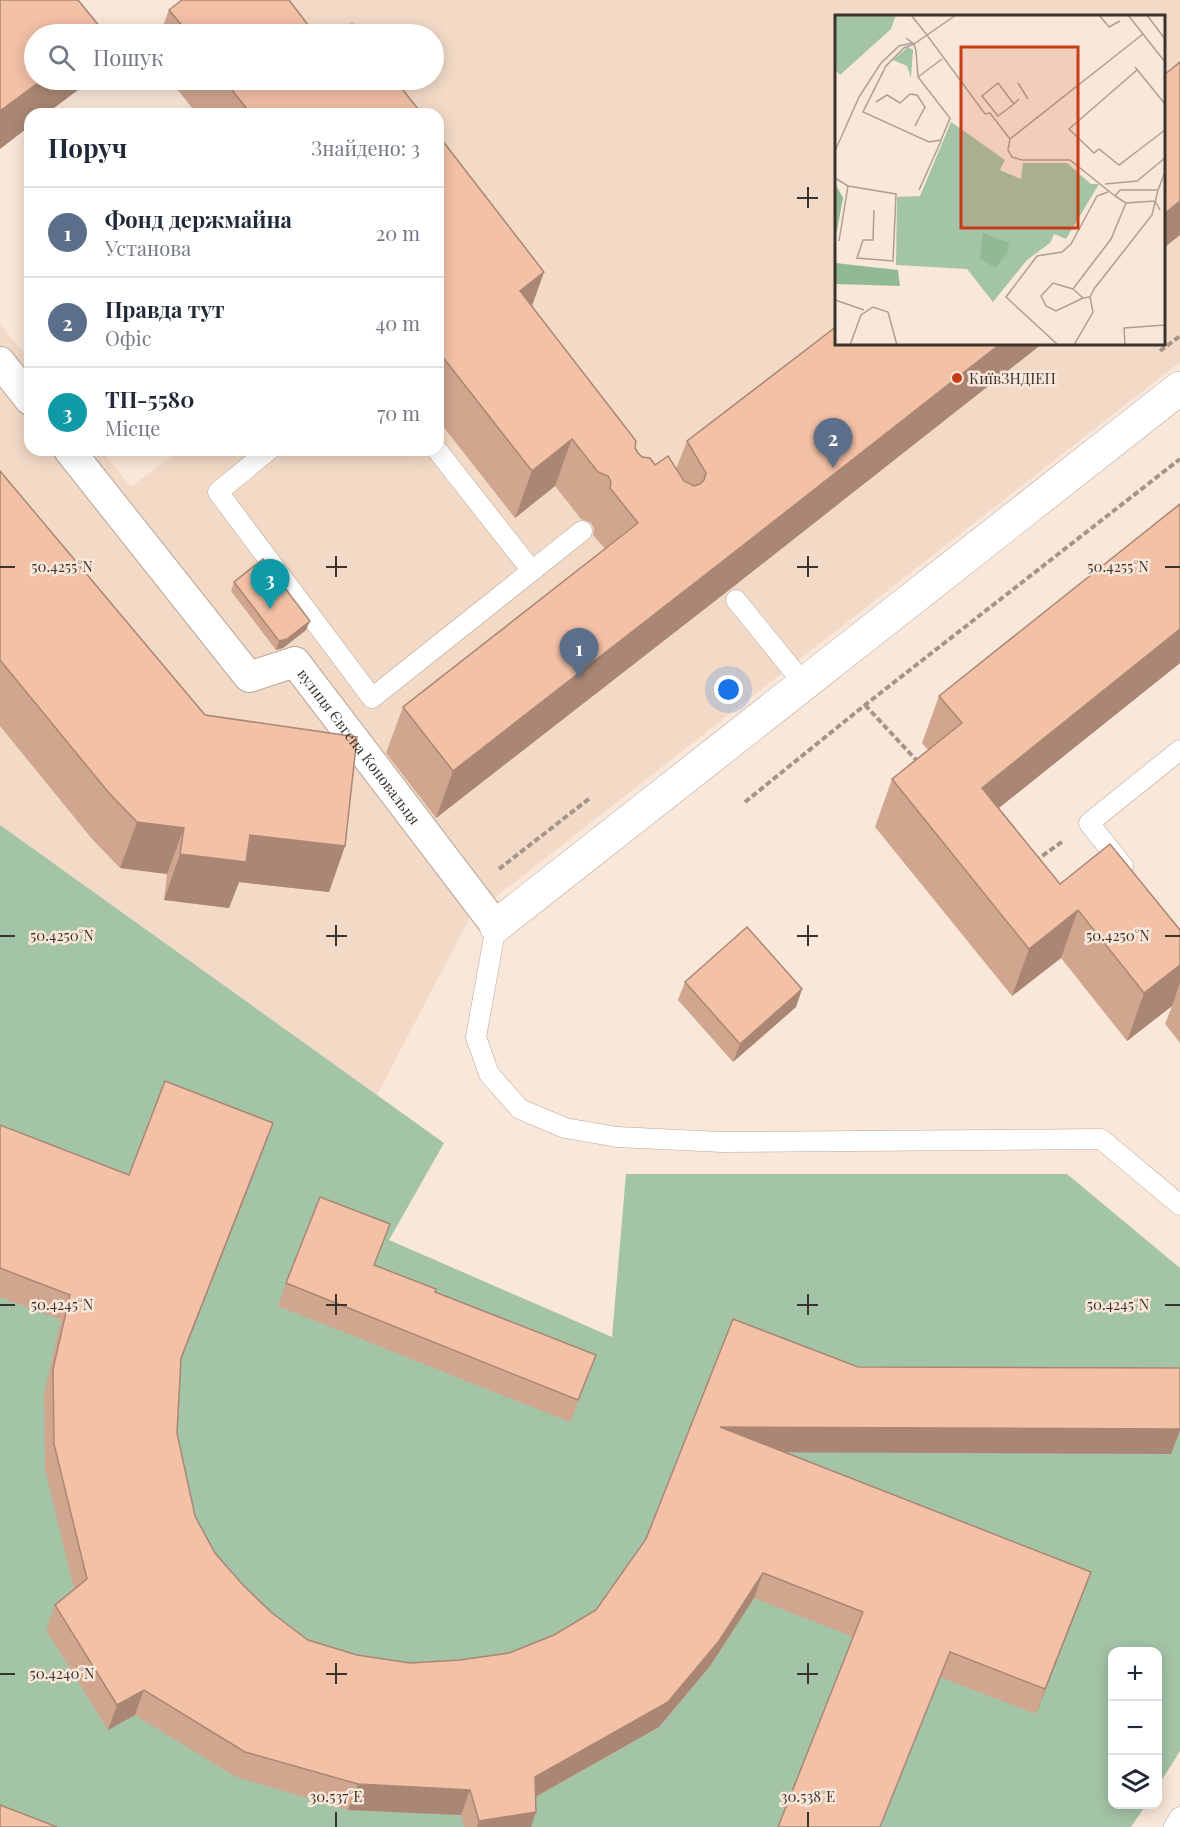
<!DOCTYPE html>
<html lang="uk">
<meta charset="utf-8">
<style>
:root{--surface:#fff;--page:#f2f2f3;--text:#1f2937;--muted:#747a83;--line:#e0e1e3;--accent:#c63c17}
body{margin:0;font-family:"Playfair Display",serif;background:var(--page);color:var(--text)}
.controls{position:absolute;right:18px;bottom:18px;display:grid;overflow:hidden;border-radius:12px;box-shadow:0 3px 15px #0003}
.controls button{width:54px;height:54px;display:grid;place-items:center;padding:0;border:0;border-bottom:2px solid var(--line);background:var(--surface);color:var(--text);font:30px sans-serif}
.you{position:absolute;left:729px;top:690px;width:21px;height:21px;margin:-15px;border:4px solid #fff;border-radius:50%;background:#1a73e8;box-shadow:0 0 0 9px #1a73e833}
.badge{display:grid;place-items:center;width:39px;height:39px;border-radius:50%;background:var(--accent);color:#fff;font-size:20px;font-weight:700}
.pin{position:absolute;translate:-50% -50px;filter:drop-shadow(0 2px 3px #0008)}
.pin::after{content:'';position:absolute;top:32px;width:21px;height:18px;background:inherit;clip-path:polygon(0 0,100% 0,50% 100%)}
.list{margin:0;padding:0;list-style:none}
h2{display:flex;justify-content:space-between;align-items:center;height:78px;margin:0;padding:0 24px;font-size:26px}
h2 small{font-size:20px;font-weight:400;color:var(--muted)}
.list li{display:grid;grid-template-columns:39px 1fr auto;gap:18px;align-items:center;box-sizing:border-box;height:90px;padding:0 24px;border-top:2px solid var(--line)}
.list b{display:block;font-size:22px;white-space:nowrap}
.list p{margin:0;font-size:20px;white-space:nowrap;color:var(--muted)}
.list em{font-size:20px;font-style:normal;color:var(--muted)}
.icon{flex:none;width:33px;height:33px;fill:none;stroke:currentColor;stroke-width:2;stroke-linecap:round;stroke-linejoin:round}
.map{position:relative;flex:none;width:1180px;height:1827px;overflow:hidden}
.search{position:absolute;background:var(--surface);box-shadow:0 3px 15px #0003;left:24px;top:24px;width:420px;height:66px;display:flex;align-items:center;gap:15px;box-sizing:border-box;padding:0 21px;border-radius:33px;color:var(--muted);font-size:22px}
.panel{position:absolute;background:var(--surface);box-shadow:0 3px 15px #0003;left:24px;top:108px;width:420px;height:348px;border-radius:18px}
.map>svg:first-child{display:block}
.built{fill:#f2dac6;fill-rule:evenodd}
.green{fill:#a4c4a7}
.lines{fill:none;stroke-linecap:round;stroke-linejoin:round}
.service-casing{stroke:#b8a699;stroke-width:21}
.pedestrian-casing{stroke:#b8a699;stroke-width:32}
.minor-casing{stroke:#b8a699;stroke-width:34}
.path{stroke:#a2958a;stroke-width:4;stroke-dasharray:6 3;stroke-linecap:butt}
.service{stroke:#fff;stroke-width:20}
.pedestrian{stroke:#fff;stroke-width:30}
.minor{stroke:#fff;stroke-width:33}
.wall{fill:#d1a68f}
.shaded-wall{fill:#aa8774}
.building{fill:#f3c1a6;stroke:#aa8774;stroke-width:1.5}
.ticks{fill:none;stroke:#3b342e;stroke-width:2}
.poi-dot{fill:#c63c17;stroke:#f9e7d9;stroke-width:2}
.labels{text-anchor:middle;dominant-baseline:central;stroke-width:5;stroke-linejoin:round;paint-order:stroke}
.poi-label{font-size:15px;fill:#3b342e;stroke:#f9e7d9;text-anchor:start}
.street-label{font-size:15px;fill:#3b342e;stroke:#f9e7d9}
.inset-road{fill:none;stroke:#ad9f95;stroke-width:1.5}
.view{fill:#c63c17;fill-opacity:0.15;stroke:#c63c17;stroke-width:3}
.inset-edge{fill:none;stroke:#3b342e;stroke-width:3}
.ticks-label{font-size:15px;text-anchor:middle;fill:#3b342e;stroke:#f9e7d9;stroke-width:5;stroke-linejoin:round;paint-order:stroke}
</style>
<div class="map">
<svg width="1180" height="1827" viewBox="0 0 1180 1827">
<rect width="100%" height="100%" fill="#f9e7d9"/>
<path class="built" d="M189,0H1180V362L470,917L377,1095L0,825V324L30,361V450H101L131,487L179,450H438V114H197L170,80H434V34H181ZM836,16H1164V344H836Z"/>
<path class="green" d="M0,825L444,1143L389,1240L612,1337L626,1174H1067L1180,1268V1751L1158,1786V1652H1112V1804L1146,1805L1131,1827H0Z"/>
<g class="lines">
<defs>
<g id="service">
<path d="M269,450L218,492L372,698L582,531"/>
<path d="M437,450L532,571"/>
<path d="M736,600L804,684"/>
<path d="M1123,866L1089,823L1180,750"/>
<path d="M496,926L476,1037L489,1074L520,1109L565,1128L617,1137L722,1142L1101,1139L1180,1205"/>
<path d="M1174,1827L1180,1817"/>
</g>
<g id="pedestrian">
<path d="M0,362L30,400"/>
<path id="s1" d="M69,450L249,677L295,662L496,926"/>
</g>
<path id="minor" d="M496,926L1180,388"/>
</defs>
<use href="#service" class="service-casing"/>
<use href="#pedestrian" class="pedestrian-casing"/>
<use href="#minor" class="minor-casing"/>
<g class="path">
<path d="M1160,351L1180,336"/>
<path d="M865,705L918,762"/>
<path d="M745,802L865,705L1180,459"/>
<path d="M1035,861L1063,841"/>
<path d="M499,869L590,798"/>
</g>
<use href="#service" class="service"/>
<use href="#pedestrian" class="pedestrian"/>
<use href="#minor" class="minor"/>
</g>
<g class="wall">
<path d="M169,10L315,34H160Z"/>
<path d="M170,80H395L422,114H197Z"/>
<path d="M438,135L544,272L532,306L635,448L638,453L655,465L676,469L687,441L837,326L738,583L436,818L386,753L403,707L605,549L593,535L594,529L591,523L581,519L555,486L515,518L438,420Z"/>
<path d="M0,471L205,715L345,846L329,892L239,882L229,908L164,900L167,874L120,868L92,839L0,726Z"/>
<path d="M1180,504V663L999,808L1060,884L1180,930V1043L1165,1024L1172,1006L1127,1041L1061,958L1012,996L875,827L892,779L928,750L922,743L939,696Z"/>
<path d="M234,582L306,630L283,648L276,650L231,591Z"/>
<path d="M685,982L802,989L796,1007L733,1062L678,1000Z"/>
<path d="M0,1125L129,1175L264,1148L181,1360L177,1433L195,1516L215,1553L243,1585L272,1613L308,1640L357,1655L410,1663L460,1660L509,1653L554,1635L596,1610L858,1367L1180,1368V1430L1171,1454L785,1452L1091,1572L1036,1714L940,1677L853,1637L754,1598L710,1666L659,1727L536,1797L531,1827H464L461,1815L348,1810L236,1777L135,1715L108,1730L46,1630L55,1605L74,1589L45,1469L44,1394L61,1320L0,1297Z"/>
<path d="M374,1265L435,1292L588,1377L570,1422L278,1306L286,1283Z"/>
</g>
<g class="shaded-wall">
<path d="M42,80H87L86,84L46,114H30V126L0,149V111Z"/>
<path d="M1180,201V235L1164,248V214Z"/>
<path d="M544,272L527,319L520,291Z"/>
<path d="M1000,344H1042L738,583L436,818L453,771Z"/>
<path d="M572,439L555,486L515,518L532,471Z"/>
<path d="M310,621L306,630L283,648L276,650L279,641Z"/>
<path d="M1180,629V663L965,835L982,788Z"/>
<path d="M137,822L184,828L167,874L120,868Z"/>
<path d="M250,835L345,846L329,892L239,882L229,908L164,900L180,854Z"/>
<path d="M1078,910L1061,958L1012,996L1029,949Z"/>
<path d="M1180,965V983L1172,1006L1127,1041L1144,993Z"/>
<path d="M802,989L796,1007L733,1062L740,1044Z"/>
<path d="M273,1123L264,1148L172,1383L181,1358Z"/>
<path d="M720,1427L1180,1429V1430L1171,1454L710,1452Z"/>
<path d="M1091,1572L1082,1597L1036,1714L1045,1689Z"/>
<path d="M763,1573L754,1598L710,1666L659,1727L526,1802L535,1777Z"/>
<path d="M144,1690L135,1715L108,1730L117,1705Z"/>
<path d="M358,1784L470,1790L461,1815L348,1810Z"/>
<path d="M536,1812L531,1827H477L479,1821Z"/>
</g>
<g class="building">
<path d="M0,0H78L105,33L102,34H34V80H42L0,111Z"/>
<path d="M182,0H289L315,34H189L169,10Z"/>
<path d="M352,24L361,34H339Z"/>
<path d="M1180,62V201L1164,214V75Z"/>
<path d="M224,80H395L422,114H251Z"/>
<path d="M438,135L544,272L520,291L636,441L635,448L638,453L642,457L650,458L655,465L668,456L684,481L694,486L700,484L704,480L706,473L687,441L837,326V344H1000L755,536L453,771L403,707L638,523L610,488L611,482L608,476L598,472L572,439L532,471L438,351Z"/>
<path d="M0,471L205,715L357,737L345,846L250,835L246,862L180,854L184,828L137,822L109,793L0,660Z"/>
<path d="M1180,504V629L982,788L1060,884L1110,844L1180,930V965L1144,993L1078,910L1029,949L892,779L962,723L939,696Z"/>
<path d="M263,559L310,621L287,639L279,641L234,582Z"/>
<path d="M747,927L802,989L740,1044L685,982Z"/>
<path d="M165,1081L273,1123L181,1358L177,1433L195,1516L215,1553L243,1585L272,1613L308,1640L357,1655L410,1663L460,1660L509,1653L554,1635L596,1610L646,1539L733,1319L858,1367L1180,1368V1429L720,1427L1091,1572L1045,1689L950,1652L880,1827H778L863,1612L763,1573L719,1641L668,1702L535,1777L536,1812L479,1821L470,1790L358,1784L245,1752L144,1690L117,1705L55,1605L87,1579L54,1444L53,1369L70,1295L0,1268V1125L129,1175Z"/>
<path d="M320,1197L390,1224L374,1265L436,1289L435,1292L596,1355L578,1400L286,1283Z"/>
<path d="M0,1805L57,1827H0Z"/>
</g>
<path class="ticks" d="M808,187V208M797,198H818M336,556V577M808,556V577M0,567H15M326,567H347M797,567H818M1165,567H1180M336,925V946M808,925V946M0,936H15M326,936H347M797,936H818M1165,936H1180M336,1294V1315M808,1294V1315M0,1305H15M326,1305H347M797,1305H818M1165,1305H1180M336,1663V1684M808,1663V1684M0,1674H15M326,1674H347M797,1674H818M336,1812V1827M808,1812V1827"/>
<circle class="poi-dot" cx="957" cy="378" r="6"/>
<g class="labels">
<g class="poi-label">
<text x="969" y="378">КиївЗНДІЕП</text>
</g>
<g class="street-label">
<text stroke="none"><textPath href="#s1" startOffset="444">вулиця Євгена Коновальця</textPath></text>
</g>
</g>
<g transform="translate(835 15)">
<rect width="330" height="330" fill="#f9e7d9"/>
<path d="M0,0H61L56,14L5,60L0,54ZM73,32L78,35L76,63L72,51L58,45ZM116,107L170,145L165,155L186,164L188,148H232L256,169H264L231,224L219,219L215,228L192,245L158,287L132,254L61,250L62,182L85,181Z" fill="#a4c4a7"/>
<path d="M0,168L8,183L0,226ZM148,218L174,228L172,238L160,253L145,244ZM0,248L63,255L65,271L0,269Z" fill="#90b994"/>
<path class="inset-road" d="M76,0L92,20L121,0M264,0L274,12L285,6M293,0L330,47M312,0L330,24M308,19L175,124L173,135L177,142L187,145H235L280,181L285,175H323L330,157M71,23L79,29L81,36L83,62L115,103L106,125L94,127L28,97L51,51L69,33L79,29L92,20L150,99L155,98L175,124M300,52L330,89M302,55L234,114L259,138L264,134L284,150L330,115M83,62L107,44M183,68L193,84M41,87L52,80L65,88L75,79L82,80L90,92L80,111M179,89L163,68L147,81L163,101L179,89L184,84M0,136L24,82L46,48L64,31L77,28M0,163L13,171L61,179L58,246L22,243L28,225H38L39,195M270,169L302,166L330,143M84,175L106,126M291,188L320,186L325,195M4,226L13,171M238,274L218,268L206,281L211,291L221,296L248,283M255,282L248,283L238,274L276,224L291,188L280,181M0,285L29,295M15,330L26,300L38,292L53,297L62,330M223,330L171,282L202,241L227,237L236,229L262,181L273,177M239,330L258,297L255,282L259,274L317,200L323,175M290,330L289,313L330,310"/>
<path class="view" d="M126,32H243V213H126Z"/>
<rect width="330" height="330" class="inset-edge"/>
</g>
<g class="ticks-label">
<text x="62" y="572">50.4255°N</text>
<text x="1118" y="572">50.4255°N</text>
<text x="62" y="941">50.4250°N</text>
<text x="1118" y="941">50.4250°N</text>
<text x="62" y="1310">50.4245°N</text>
<text x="1118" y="1310">50.4245°N</text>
<text x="62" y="1679">50.4240°N</text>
<text x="336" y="1802">30.537°E</text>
<text x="808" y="1802">30.538°E</text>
</g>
</svg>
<div class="controls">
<button>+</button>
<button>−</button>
<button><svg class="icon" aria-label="layers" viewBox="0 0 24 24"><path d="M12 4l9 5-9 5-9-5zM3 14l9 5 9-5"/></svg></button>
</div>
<div class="you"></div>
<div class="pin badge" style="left:579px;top:678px;background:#5c6f8a">1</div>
<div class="pin badge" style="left:833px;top:468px;background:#5c6f8a">2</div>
<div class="pin badge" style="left:270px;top:609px;background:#0f9aa8">3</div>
<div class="search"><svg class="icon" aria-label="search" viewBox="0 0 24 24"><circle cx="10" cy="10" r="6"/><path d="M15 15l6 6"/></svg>Пошук</div>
<section class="panel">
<h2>Поруч<small>Знайдено: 3</small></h2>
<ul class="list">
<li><span class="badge" style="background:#5c6f8a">1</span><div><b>Фонд держмайна</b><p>Установа</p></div><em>20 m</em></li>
<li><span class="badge" style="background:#5c6f8a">2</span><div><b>Правда тут</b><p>Офіс</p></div><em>40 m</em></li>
<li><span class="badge" style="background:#0f9aa8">3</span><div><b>ТП-5580</b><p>Місце</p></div><em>70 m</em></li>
</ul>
</section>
</div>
